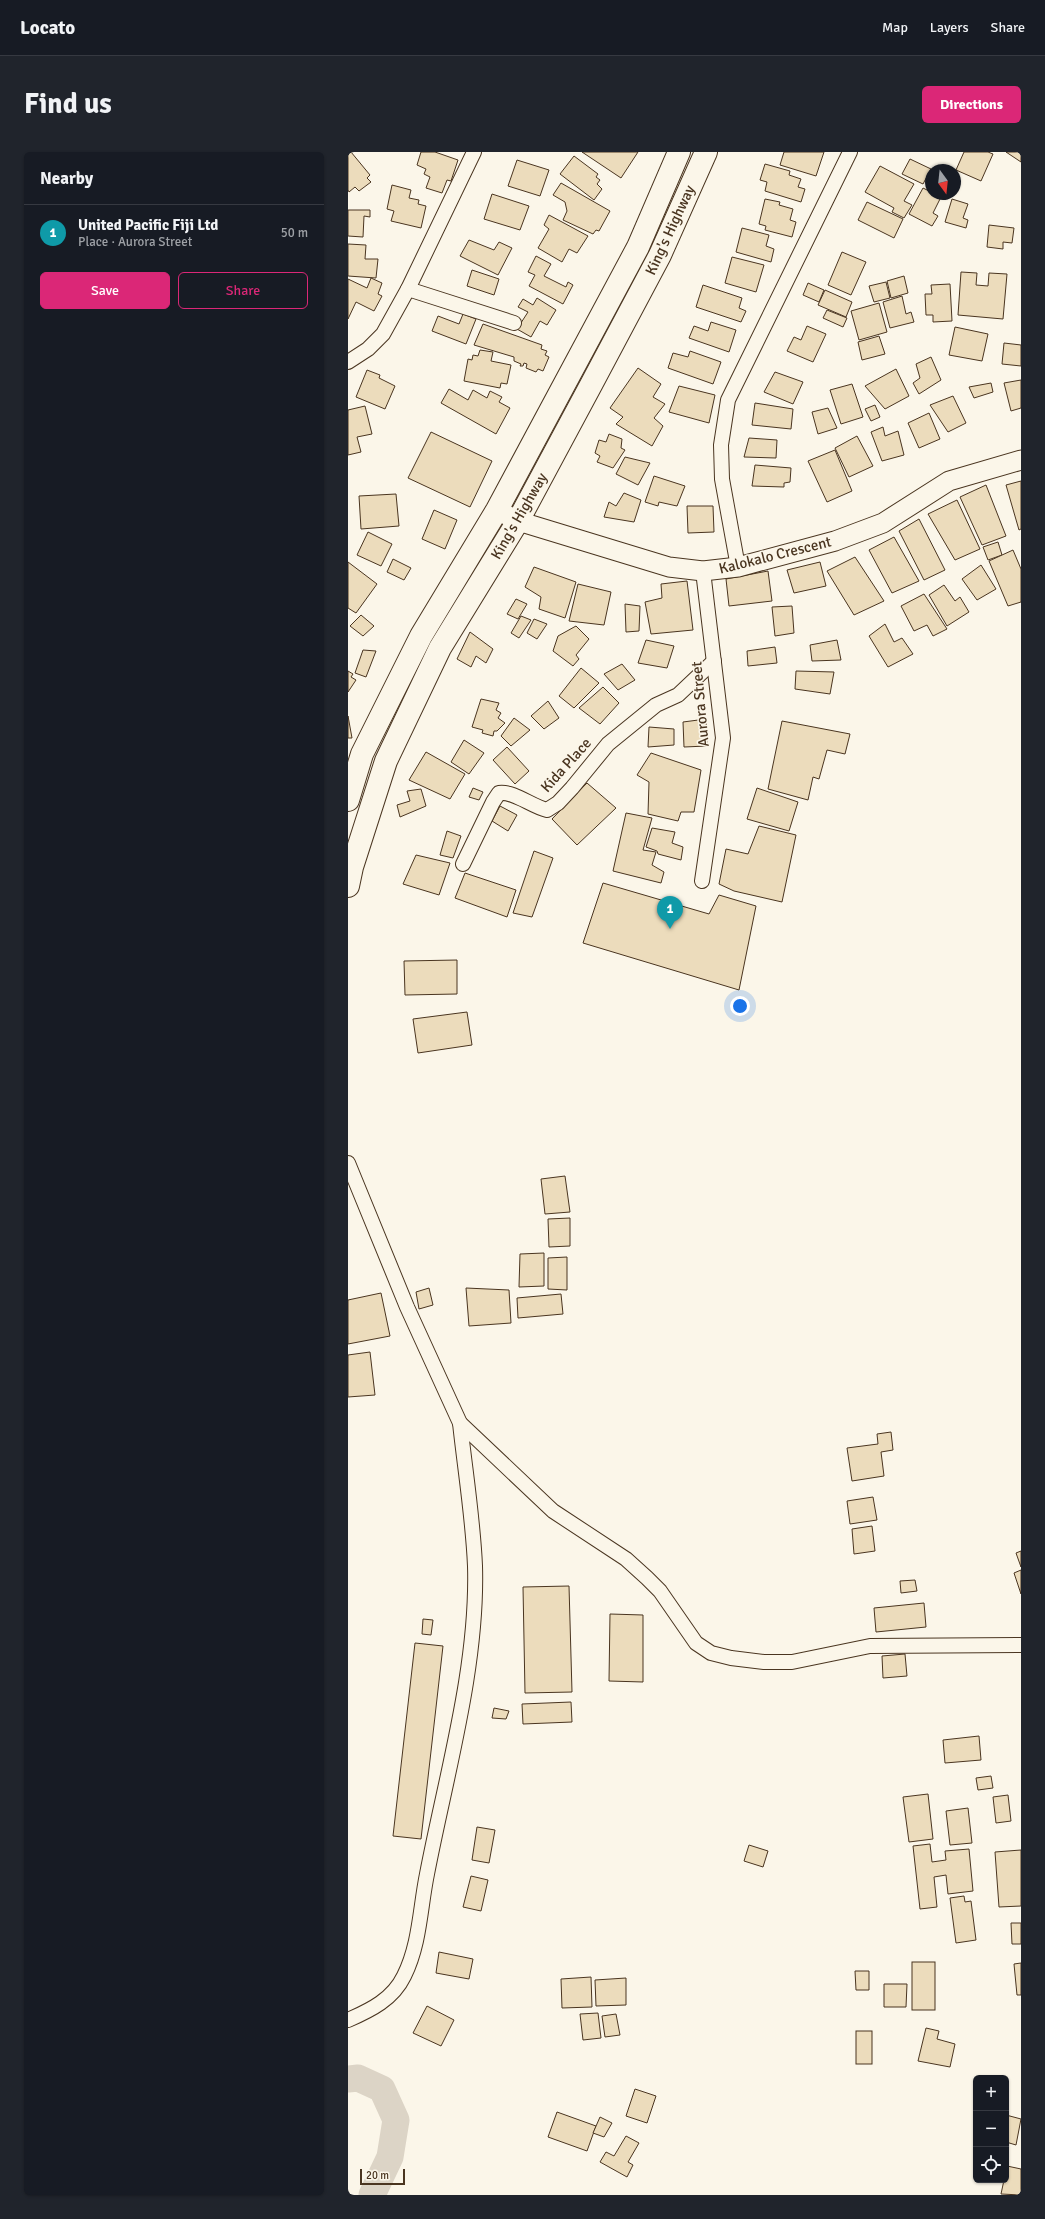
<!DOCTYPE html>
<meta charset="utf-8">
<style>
:root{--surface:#171b24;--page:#20242c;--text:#f1f3f6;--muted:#9ea1a6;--line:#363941;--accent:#db2777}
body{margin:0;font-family:Signika,sans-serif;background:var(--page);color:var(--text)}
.controls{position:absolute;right:12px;bottom:12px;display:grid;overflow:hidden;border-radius:6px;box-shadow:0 1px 3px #0004}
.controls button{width:36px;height:36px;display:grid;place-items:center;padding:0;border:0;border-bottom:1px solid var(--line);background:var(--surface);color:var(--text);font:20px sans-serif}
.compass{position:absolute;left:577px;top:12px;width:36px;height:36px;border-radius:50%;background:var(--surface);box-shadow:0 1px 3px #0004;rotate:165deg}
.scale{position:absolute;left:12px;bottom:10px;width:45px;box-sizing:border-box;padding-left:4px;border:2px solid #4a3520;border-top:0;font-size:11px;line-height:14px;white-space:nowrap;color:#4a3520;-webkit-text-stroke:3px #fbf6e9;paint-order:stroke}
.you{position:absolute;left:392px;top:854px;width:14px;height:14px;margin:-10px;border:3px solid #fff;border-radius:50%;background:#1a73e8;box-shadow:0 0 0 6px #1a73e833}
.badge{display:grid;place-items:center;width:26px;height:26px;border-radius:50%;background:var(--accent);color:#fff;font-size:13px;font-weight:700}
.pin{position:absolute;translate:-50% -33px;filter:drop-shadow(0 1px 2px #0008)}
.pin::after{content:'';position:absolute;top:21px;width:14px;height:12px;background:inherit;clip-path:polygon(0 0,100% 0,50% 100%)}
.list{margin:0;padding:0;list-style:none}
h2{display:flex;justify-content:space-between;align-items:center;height:52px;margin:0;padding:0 16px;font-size:17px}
h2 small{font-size:13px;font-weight:400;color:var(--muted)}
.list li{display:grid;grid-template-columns:26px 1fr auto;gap:12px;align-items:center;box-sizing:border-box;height:56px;padding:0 16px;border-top:1px solid var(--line)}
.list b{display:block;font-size:15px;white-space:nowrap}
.list p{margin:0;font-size:13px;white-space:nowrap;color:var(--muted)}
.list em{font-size:13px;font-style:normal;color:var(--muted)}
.actions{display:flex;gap:8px;padding:12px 16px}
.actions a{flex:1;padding:9px 0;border:1px solid var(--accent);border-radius:6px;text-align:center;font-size:14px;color:var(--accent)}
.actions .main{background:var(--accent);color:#fff}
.icon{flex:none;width:22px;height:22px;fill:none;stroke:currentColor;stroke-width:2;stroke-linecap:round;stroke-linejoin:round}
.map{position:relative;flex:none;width:673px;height:2043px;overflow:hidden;border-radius:6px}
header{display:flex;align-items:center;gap:24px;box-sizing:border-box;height:56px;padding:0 20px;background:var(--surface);border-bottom:1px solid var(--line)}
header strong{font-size:19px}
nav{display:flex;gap:22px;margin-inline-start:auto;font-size:14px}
.intro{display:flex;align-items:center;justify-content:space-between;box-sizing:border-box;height:96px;padding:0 24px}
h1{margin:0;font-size:28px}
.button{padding:10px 18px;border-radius:6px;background:var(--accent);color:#fff;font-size:14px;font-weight:700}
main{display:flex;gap:24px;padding:0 24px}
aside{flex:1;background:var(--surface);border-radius:6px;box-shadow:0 1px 3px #0004}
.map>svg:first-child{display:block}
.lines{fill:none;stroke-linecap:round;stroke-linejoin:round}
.river{stroke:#dcd4c6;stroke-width:27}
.building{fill:#ecdcbc;stroke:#4a3520}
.street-casing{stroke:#4a3520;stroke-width:16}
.secondary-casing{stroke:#4a3520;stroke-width:21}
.highway-casing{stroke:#4a3520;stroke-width:24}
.street{stroke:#fbf6e9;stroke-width:14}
.secondary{stroke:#fbf6e9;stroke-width:19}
.highway{stroke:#fbf6e9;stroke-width:22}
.labels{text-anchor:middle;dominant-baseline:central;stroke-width:3;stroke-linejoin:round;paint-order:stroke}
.street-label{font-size:15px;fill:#4a3520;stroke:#fbf6e9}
</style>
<header>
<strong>Locato</strong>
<nav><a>Map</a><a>Layers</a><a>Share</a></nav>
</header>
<div class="intro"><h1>Find us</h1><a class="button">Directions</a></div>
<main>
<aside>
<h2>Nearby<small></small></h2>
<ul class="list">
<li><span class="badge" style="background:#0f9aa8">1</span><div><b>United Pacific Fiji Ltd</b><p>Place · Aurora Street</p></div><em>50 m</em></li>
</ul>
<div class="actions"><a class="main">Save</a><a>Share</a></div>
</aside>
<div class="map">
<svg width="673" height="2043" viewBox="0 0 673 2043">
<rect width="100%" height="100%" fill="#fbf6e9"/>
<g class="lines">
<path class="river" d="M0,1927L10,1926L34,1937L48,1968L42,2005L24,2043"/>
</g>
<g class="building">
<path d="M0,0H3L22,23L19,26L23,30L11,39L7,35L1,40L0,38Z"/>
<path d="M73,0H87L110,8L103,29L99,28L94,41L78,36L82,25L76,22L78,17L69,13Z"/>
<path d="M234,0H290L273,26Z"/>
<path d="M436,0H476L468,24L432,13Z"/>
<path d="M616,0H640L645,2L633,29L608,18Z"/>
<path d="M658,0H673V10Z"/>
<path d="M226,4L250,22L248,25L252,28L249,32L254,37L246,48L212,22Z"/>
<path d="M562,7L583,17L575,32L554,22Z"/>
<path d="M169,8L201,18L192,44L160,34Z"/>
<path d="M417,12L442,19L441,23L453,27L450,35L457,37L453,50L417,39L419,30L412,28Z"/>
<path d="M532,14L566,32L556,49L564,53L556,66L544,60L546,56L517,40Z"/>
<path d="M213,31L262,59L251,79L248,78L245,82L215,68L219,59L217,50L205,43Z"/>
<path d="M44,33L63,38L61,46L71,48L70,52L78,54L73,76L43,69L46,59L39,57Z"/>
<path d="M575,36L583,40V42L593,45L585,61L590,64L584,74L561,62Z"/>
<path d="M144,42L181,54L172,78L136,67Z"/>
<path d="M417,47L432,50L431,53L445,57L442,68L448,70L444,85L417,78L418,74L411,72Z"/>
<path d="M604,47L620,52L615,66L620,68L618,76L597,70Z"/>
<path d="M519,50L555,67L546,86L510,68Z"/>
<path d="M0,58H22V65L16,64L15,85L0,84Z"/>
<path d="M201,63L240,84L229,101L221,97L214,110L190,96L201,77L196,73Z"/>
<path d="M641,73L666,76L664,91L655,90V97L639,95Z"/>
<path d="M394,76L421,83L418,94L426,97L423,110L388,100Z"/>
<path d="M121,88L146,98L151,90L164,96L150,123L112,104Z"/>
<path d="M0,92L18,93L17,107H30L28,126L0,124Z"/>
<path d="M494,100L518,110L503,143L480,133Z"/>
<path d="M188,104L203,112L196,124L218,135L220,130L225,133L215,152L181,134L187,123L180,120Z"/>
<path d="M384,105L416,113L408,140L377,131Z"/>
<path d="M124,118L151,127L146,143L119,134Z"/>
<path d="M613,120L629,121L628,133L640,134L641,121L659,122L655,167L610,163Z"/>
<path d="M556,124L560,141L543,146L539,129Z"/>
<path d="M23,126L34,131L30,142L34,144L26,159L8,150L0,167V127L19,136Z"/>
<path d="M538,130L542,146L526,150L521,134Z"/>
<path d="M460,131L476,138L471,150L455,143Z"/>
<path d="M602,132L604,169L585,170V163H578L577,142H584L583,133Z"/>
<path d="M355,133L394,146L391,156L398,159L393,170L348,155Z"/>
<path d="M477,138L504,150L498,165L470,153Z"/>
<path d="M554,144L558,162L563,160L566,170L542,176L535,150Z"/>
<path d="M189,146L208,158L199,173L192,169L183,185L169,177L180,160L170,155L175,147L185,153Z"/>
<path d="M531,151L539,180L511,188L503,159Z"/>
<path d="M479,158L499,166L495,175L475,166Z"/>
<path d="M115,162L128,167L118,192L84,179L90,164L111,172Z"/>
<path d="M363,170L388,178L381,200L341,186L346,174L360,179Z"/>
<path d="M135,172L194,193L193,197L199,199L197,203L201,205L195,219L190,217L188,220L178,216L179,212L176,211L175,214H172L173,212L166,209V205L126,193Z"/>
<path d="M459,174L478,182L465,210L439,199L446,185L453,188Z"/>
<path d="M607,175L640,182L634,209L601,203Z"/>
<path d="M531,184L537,202L514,208L510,190Z"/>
<path d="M656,191L673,193V214L654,212Z"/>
<path d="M132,198L145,200L143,209L163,213L159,232L153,231L152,236L116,229L120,207L124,208L125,203L130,204Z"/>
<path d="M342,199L373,210L365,232L320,216L325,201L340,205Z"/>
<path d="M583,205L593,228L571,242L565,231L572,226L568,212Z"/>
<path d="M290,216L313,232L305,245L317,252L306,266L315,274L304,294L268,272L275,265L262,256Z"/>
<path d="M548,217L561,244L537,257L517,234Z"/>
<path d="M19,218L32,223L31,226L47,234L37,257L8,245Z"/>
<path d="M427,220L455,230L445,252L416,240Z"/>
<path d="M673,228V256L663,259L656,231Z"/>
<path d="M643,231L645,240L626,246L621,235Z"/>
<path d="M504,232L515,265L493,272L482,238Z"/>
<path d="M331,234L367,243L361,271L321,260Z"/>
<path d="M101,237L120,248L125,238L139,246L142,239L154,245L151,250L162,256L148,282L93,251Z"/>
<path d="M605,244L618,271L600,280L582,253Z"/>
<path d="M407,251L445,257L443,277L404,273Z"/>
<path d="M527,253L532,265L523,269L517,257Z"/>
<path d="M17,254L24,282L9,285L13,300L0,303V258Z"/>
<path d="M480,256L489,276L470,282L464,260Z"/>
<path d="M581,261L592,287L571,296L560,271Z"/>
<path d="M535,275L537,284L550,279L556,303L534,309L523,280Z"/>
<path d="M83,280L144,309L122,355L60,326Z"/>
<path d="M261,282L274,287L273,296L277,298L265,316L249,310L252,304L247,301L251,288L258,290Z"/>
<path d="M509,284L525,314L501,325L487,296Z"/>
<path d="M401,286L429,288L428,306L396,305Z"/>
<path d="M487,298L504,339L479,350L460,309Z"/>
<path d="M277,305L302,311L290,333L268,322Z"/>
<path d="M407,313L443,316L442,330L436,331V335L404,334Z"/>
<path d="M306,324L337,334L329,354L311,350L310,354L297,350Z"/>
<path d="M673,329V377L671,378L658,333Z"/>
<path d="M638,333L658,384L634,393L612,345Z"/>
<path d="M276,341L293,348L286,370L256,365L261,350L268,354Z"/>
<path d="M48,342L51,374L13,377L11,344Z"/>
<path d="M609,348L632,397L607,408L580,362Z"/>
<path d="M339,354H365L366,380L340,381Z"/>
<path d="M86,358L109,368L97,397L74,387Z"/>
<path d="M571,367L597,418L576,428L551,379Z"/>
<path d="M20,380L44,392L33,414L9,403Z"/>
<path d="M546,385L571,429L544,441L521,398Z"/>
<path d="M650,390L654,403L640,408L635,395Z"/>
<path d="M665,398L673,417V450L660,454L641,409Z"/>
<path d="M507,405L536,449L506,463L479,419Z"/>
<path d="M45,407L63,416L56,428L39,420Z"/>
<path d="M0,410L29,432L8,461L0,456Z"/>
<path d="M472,410L478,434L446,441L439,418Z"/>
<path d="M633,413L648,437L629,448L614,427Z"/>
<path d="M186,415L228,430L217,466L191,457L193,445L177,435Z"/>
<path d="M420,419L424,449L381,454L378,427Z"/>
<path d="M339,429L345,478L303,482L297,450L314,446L313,432Z"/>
<path d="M230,432L263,440L256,473L221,469Z"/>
<path d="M596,433L607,449L612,445L621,460L599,474L581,443Z"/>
<path d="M576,442L599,477L585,484L579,473L566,479L553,454Z"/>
<path d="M168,447L179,452L170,467L159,462Z"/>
<path d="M277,452L292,454L291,479L278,480Z"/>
<path d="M444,454L446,481L427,484L424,455Z"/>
<path d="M13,463L26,474L15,484L2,474Z"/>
<path d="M173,464L183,468L171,486L163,481Z"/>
<path d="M186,467L199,472L189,487L179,481Z"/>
<path d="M537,472L546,490L554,486L565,502L540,515L521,484Z"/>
<path d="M228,474L241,487L228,503L231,507L225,514L205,499L210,484Z"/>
<path d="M122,480L145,497L138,511L128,504L123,515L109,507Z"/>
<path d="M298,488L326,494L319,516L290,511Z"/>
<path d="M489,488L493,508L464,509L462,493Z"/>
<path d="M427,495L429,511L400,514L399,499Z"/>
<path d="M15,498L28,499L18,525L7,521Z"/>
<path d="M274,512L287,528L270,538L256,522Z"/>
<path d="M233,516L251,531L226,556L211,544Z"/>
<path d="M0,519L5,522L3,525L8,528L0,540Z"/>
<path d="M448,519L486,520L482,542L447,537Z"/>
<path d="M255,535L271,551L252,572L231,556Z"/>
<path d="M133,547L151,551L148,558L153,561L150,566L157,571L149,579H146L145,584L134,581L135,578L124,575Z"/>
<path d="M200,549L211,566L196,577L183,564Z"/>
<path d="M0,564L4,586H0Z"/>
<path d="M166,566L182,578L163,594L153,584Z"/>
<path d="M358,567L359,594L336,595L335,570Z"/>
<path d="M434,569L502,582L497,602L479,598L471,627L465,625L460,648L420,637Z"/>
<path d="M301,575L326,577V593L300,595Z"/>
<path d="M116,588L136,601L121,622L103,610Z"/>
<path d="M159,595L181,619L167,632L145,608Z"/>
<path d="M78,600L117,622L102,647L61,628Z"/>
<path d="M303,601L353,618L346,660H333L330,669L300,662L301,630L289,623Z"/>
<path d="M239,631L268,656L229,693L204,667Z"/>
<path d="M125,636L135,640L131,648L121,645Z"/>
<path d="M409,636L450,650L441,679L399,667Z"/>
<path d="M73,637L78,654L52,665L49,653L62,649L59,639Z"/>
<path d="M152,654L169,663L160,679L144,669Z"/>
<path d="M278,661L304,666L295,698L308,700L304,713L316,720L313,731L265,719Z"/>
<path d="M411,674L448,683L434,750L386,739L371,732L378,697L400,702Z"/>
<path d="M304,676L327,680L324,691L335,695L333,708L310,702L309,699L298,695Z"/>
<path d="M99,679L113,684L105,706L92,703Z"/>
<path d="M186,699L205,706L184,765L165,761Z"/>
<path d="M68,703L102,711L91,743L55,732Z"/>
<path d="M117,721L168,738L159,765L107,746Z"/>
<path d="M255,731L361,762L371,743L408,754L391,838L235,791Z"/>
<path d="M109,808V842L57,843L56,809Z"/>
<path d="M119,860L124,893L70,901L65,867Z"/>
<path d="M217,1024L222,1060L197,1062L193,1027Z"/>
<path d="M222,1066V1094L201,1095L200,1067Z"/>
<path d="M196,1101V1134L171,1135L172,1102Z"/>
<path d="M219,1105V1138L200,1137V1106Z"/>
<path d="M81,1136L85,1153L71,1157L68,1140Z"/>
<path d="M118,1136L161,1138L163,1171L121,1174Z"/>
<path d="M33,1141L42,1184L0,1192V1148Z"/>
<path d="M213,1142L215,1162L170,1166L169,1146Z"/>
<path d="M22,1200L27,1243L0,1245V1203Z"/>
<path d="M543,1280L545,1298L533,1300L536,1324L504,1329L499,1296L530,1292L529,1282Z"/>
<path d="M525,1345L529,1368L502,1372L499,1349Z"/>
<path d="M524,1374L527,1399L506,1402L504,1377Z"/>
<path d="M673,1399V1415L668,1401Z"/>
<path d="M673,1418V1442L666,1421Z"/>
<path d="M567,1428L569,1439L553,1441L552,1429Z"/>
<path d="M221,1434L224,1540L177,1541L175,1435Z"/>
<path d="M576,1451L578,1475L528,1480L526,1456Z"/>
<path d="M262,1462L295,1463V1530L261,1529Z"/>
<path d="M75,1467L85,1468L83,1483L74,1482Z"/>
<path d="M67,1491L95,1494L73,1687L45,1684Z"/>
<path d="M557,1502L559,1524L535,1526L534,1504Z"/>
<path d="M223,1550L224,1570L175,1572L174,1552Z"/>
<path d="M146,1556L161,1559L158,1567L144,1566Z"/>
<path d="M631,1584L633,1608L597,1611L595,1588Z"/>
<path d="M643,1624L645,1636L630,1638L628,1626Z"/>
<path d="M580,1642L585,1687L561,1690L555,1645Z"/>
<path d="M660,1643L663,1669L648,1671L645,1645Z"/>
<path d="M620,1656L624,1691L602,1693L598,1659Z"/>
<path d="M129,1675L147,1678L141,1711L124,1708Z"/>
<path d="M582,1692L584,1710L598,1708L597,1699L621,1697L625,1739L600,1742L598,1723L586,1725L589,1755L572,1757L565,1694Z"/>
<path d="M401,1693L420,1699L415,1715L396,1709Z"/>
<path d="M673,1698V1754L651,1755L647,1700Z"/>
<path d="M123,1724L140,1728L133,1759L115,1755Z"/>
<path d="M616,1744L617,1750L623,1749L628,1788L608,1791L602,1746Z"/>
<path d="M663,1771H673V1792H664Z"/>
<path d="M91,1800L125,1807L121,1827L88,1821Z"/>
<rect x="564" y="1810" width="23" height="48"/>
<path d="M673,1811V1843H669L666,1812Z"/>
<path d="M507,1819H521V1838H508Z"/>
<path d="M243,1825L244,1855L214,1856L213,1827Z"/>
<path d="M278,1826V1853L248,1854L247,1828Z"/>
<path d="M536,1832H559L558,1855H536Z"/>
<path d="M79,1854L106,1868L93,1894L65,1881Z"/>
<path d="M250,1861L253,1886L235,1888L232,1862Z"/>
<path d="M268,1862L272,1883L257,1885L254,1864Z"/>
<path d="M578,1876L591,1879L589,1887L607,1892L602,1915L570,1909Z"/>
<rect x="508" y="1879" width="16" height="33"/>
<path d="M287,1937L308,1944L299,1971L278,1964Z"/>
<path d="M209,1960L248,1974L239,1999L200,1985Z"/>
<path d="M658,1963L673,1967L668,1993L658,1990Z"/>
<path d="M252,1965L264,1971L256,1985L245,1981Z"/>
<path d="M278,1984L291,1991L280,2010L285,2013L279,2025L252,2010L258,2000L266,2004Z"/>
<path d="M659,2014L673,2017V2043L653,2042L656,2028H658Z"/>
</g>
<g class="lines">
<defs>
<g id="street">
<path d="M60,137L166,171"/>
<path d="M0,210L20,197L35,182L60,137L126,0"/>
<path d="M390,415L374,327L373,293L380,248L502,0"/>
<path d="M115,712L145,650L151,641C166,639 183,654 199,658L210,651L224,636L260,592L308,553L330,543L366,509"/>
<path d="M354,729L375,586L355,419"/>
<path d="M0,1011L59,1155L112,1271L205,1359L278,1407L299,1426L312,1439L348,1491L363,1501L383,1506L416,1510H444L522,1494L673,1493"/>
<path d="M0,1868C23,1858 45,1847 56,1824C72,1792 72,1756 79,1722C98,1623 130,1515 127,1414C125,1366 117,1318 112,1271"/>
</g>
<path id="secondary" d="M149,358L170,369L321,415L355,419L390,415L487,389L535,371L601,329L673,308"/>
<g id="highway">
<path d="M0,648L14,602L73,484L149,358L290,95L331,0"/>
<path d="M0,734L4,715L38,609L92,496L170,369L244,231L312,103L358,0"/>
</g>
</defs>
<use href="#street" class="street-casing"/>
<use href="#secondary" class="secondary-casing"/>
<use href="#highway" class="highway-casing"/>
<use href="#street" class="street"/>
<use href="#secondary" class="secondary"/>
<use href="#highway" class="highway"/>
</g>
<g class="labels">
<g class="street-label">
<text transform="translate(322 78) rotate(-65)">King's Highway</text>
<text transform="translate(171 364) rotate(-60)">King's Highway</text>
<text transform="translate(427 403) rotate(-14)">Kalokalo Crescent</text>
<text transform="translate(352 552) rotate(-95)">Aurora Street</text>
<text transform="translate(218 613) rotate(-48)">Kida Place</text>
</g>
</g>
</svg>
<div class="controls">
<button>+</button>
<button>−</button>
<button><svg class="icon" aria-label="locate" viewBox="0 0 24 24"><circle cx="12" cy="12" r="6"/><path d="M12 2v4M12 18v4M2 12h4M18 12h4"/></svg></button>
</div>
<svg class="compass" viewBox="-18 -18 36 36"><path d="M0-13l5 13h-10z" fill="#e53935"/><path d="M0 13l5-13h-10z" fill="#9ea1a6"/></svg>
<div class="scale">20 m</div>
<div class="you"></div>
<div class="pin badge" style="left:322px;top:777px;background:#0f9aa8">1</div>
</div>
</main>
